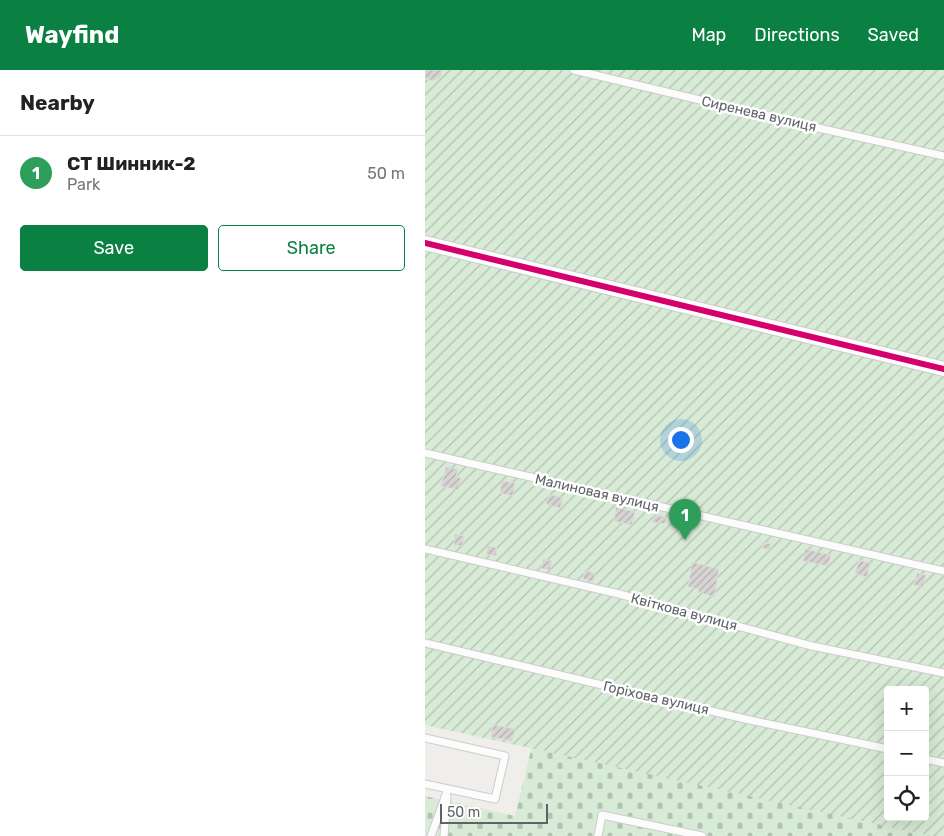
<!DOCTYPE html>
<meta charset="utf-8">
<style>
:root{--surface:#fff;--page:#f2f2f2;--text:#222;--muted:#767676;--line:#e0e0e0;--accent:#0b8043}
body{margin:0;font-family:Rubik,sans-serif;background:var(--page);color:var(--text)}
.controls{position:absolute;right:15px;bottom:15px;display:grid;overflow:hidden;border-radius:5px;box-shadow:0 5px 20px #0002}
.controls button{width:45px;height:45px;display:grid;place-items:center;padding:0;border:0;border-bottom:1px solid var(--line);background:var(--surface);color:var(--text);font:25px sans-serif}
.scale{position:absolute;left:15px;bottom:12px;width:108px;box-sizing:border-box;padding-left:5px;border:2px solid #5f6368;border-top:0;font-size:14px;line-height:18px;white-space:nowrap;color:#5f6368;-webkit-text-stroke:4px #fff;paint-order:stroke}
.you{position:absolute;left:255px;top:369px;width:18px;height:18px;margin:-12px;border:4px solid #fff;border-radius:50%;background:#1a73e8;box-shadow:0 0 0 8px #1a73e833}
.badge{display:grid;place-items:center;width:32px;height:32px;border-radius:50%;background:var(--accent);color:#fff;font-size:16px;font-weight:700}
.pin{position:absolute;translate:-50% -41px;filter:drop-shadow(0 1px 2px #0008)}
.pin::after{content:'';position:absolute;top:26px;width:18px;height:15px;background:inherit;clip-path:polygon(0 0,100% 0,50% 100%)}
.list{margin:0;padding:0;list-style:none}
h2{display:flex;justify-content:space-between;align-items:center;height:65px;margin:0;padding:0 20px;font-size:21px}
h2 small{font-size:16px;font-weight:400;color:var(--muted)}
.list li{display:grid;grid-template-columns:32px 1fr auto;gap:15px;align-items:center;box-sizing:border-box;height:75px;padding:0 20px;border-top:1px solid var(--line)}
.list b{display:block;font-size:19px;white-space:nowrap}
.list p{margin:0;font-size:16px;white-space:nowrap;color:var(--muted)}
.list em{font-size:16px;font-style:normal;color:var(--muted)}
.actions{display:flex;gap:10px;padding:15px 20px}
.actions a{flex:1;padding:11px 0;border:1px solid var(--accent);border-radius:5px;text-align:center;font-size:18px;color:var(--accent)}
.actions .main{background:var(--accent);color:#fff}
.icon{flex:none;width:28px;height:28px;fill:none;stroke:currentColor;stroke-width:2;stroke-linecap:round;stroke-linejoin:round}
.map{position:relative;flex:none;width:519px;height:766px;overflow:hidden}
header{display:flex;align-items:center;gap:30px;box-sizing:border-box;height:70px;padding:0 25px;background:var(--accent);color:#fff}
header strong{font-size:24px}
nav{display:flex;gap:28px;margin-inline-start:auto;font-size:18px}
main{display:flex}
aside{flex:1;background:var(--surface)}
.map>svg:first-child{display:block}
.cemetery{fill:url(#cemetery-stones)}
.garden{fill:url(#garden-furrows);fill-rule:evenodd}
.building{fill:url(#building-hatch);stroke:#deddd9}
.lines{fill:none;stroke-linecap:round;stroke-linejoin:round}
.lane-casing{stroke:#cbcccc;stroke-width:9}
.street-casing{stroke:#cbcccc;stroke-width:16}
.lane{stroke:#fdfcfc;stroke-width:7}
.street{stroke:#fdfcfc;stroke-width:14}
.cycleway-casing{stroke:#fff;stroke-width:9}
.cycleway{stroke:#d6006c;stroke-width:6}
.labels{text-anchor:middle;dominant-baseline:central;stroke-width:5;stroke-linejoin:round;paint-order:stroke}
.street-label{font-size:14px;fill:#5f6368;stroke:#fff}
</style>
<header>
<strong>Wayfind</strong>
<nav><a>Map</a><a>Directions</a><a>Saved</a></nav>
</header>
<main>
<aside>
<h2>Nearby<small></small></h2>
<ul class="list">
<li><span class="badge" style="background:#2e9e5b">1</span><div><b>СТ Шинник-2</b><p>Park</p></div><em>50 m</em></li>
</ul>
<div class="actions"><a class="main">Save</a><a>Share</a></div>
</aside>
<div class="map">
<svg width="519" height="766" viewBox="0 0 519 766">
<defs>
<pattern id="cemetery-stones" width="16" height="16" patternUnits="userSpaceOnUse" patternTransform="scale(1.25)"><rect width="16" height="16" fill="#d8ebd6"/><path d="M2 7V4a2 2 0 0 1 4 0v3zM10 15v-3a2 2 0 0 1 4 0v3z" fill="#b2c2b1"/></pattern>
<pattern id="garden-furrows" width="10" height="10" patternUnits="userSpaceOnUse" patternTransform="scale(1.25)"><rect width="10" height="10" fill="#d8ebd6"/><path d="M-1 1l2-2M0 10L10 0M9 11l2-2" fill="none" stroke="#b2c2b1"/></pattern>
<pattern id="building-hatch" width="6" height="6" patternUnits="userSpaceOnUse" patternTransform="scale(1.25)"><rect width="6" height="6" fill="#d6d5d3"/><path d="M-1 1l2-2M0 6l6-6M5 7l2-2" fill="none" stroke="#b1b0af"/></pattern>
</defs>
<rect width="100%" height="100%" fill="#efeeea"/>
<path class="cemetery" d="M107,676L512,766H0V726L90,746Z"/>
<path class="garden" d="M0,0H519V766H506L0,655ZM463,620H500V747H463Z"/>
<g class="building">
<path d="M0,0H17L16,6L8,11L0,8Z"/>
<path d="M21,397L33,399L31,407L36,408L33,420L16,416Z"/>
<path d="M77,411L90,413L88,426L75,423Z"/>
<path d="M124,424L138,428L135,438L121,434Z"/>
<path d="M191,437L210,442L207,455L189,451Z"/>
<path d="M229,445L241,447L240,454L227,452Z"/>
<path d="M30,464L39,466L37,476L29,475Z"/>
<path d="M338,472L346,474L345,480L337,478Z"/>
<path d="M63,476L72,478L71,486L61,484Z"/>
<path d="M380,479L406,485L403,496L378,491Z"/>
<path d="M118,489L127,491L125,500L116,498Z"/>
<path d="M434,490L445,493L442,507L430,504Z"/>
<path d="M267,492L294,499L289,527L273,522L274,519L263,517Z"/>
<path d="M160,500L170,504L168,512L158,509Z"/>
<path d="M492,503L501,505L498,517L489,515Z"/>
<path d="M68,655L90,659L87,671L66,667Z"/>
</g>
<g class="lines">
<defs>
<g id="lane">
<path d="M149,0L389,57L519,86"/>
<path d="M0,383L519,501"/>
<path d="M0,479L194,524L387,576L519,603"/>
<path d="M0,573L320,649L463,679"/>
<path d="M0,668L80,686L70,729L0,714"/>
<path d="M500,689L519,693"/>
<path d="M6,766L23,719"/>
<path d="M19,766L22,727"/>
<path d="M173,766L177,745L277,766"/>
</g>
<path id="street" d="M0,173L519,299"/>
</defs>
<use href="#lane" class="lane-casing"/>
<use href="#street" class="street-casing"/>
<use href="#lane" class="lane"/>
<use href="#street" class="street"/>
<defs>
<path id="cycleway" d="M0,173L519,299"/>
</defs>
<use href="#cycleway" class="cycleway-casing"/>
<use href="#cycleway" class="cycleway"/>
</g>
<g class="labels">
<g class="street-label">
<text transform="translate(334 44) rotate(13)">Сиренева вулиця</text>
<text transform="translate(172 423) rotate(13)">Малиновая вулиця</text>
<text transform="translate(259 542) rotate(15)">Квіткова вулиця</text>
<text transform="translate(231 628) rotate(13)">Горіхова вулиця</text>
</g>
</g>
</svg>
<div class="controls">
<button>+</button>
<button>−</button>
<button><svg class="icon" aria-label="locate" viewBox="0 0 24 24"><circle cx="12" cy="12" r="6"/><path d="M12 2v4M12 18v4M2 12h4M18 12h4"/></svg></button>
</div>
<div class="scale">50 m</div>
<div class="you"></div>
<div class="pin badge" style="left:260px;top:470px;background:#2e9e5b">1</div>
</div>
</main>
